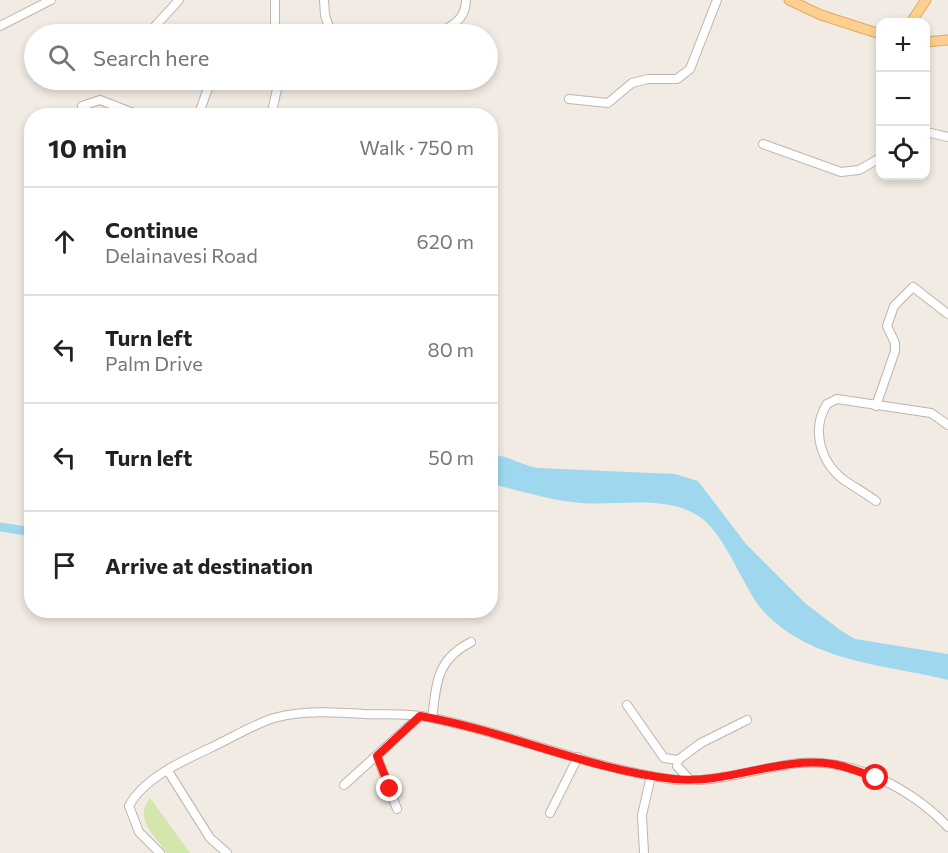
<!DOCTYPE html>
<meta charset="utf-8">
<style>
:root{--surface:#fff;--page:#f6f6f6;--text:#222;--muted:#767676;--line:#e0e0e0}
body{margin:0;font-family:Commissioner,sans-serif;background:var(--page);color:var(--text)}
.controls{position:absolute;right:18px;top:18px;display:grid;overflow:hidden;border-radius:12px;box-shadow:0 3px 9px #0003}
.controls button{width:54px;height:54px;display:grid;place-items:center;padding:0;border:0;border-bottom:2px solid var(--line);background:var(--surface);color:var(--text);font:30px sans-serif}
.stop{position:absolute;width:18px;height:18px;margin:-14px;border:4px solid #f71a15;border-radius:50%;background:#fff}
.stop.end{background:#f71a15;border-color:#fff;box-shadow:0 2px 6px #0008}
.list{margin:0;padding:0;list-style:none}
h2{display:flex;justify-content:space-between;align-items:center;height:78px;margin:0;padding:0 24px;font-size:26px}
h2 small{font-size:20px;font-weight:400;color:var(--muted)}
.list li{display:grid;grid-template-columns:39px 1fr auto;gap:18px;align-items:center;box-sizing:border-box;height:108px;padding:0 24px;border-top:2px solid var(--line)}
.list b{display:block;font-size:22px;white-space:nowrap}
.list p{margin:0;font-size:20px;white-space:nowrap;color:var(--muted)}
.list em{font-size:20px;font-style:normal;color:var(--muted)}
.icon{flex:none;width:33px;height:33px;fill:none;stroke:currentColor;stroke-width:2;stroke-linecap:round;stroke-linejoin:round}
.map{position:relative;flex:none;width:948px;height:853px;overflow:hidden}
.search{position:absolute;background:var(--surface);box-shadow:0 3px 9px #0003;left:24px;top:24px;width:474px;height:66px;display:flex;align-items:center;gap:15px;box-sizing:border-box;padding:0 21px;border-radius:33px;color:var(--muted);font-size:22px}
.panel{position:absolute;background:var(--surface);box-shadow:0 3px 9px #0003;left:24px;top:108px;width:474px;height:510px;border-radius:24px}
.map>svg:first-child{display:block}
.green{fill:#d3e6ac}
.water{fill:#9fd8ee}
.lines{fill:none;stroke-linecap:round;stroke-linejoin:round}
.river{stroke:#9fd8ee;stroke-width:9}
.minor-casing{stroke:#bfb5a9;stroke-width:10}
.major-casing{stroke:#e1aa61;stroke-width:11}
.minor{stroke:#fff;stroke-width:8}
.major{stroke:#fdd091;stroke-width:9}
.route{stroke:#f71a15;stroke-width:8}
</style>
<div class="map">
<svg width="948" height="853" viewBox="0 0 948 853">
<rect width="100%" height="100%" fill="#f1ebe3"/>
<path class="green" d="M150,798L190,853H167C155,836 133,818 150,798Z"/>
<path class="water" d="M491,455C509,455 520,465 538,468L675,474L698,481L746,544L805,603L840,630L855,639L948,654V680C884,664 813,663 764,612C743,589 725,531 697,515C664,495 618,506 581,503C552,501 521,491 492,484Z"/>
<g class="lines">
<path class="river" d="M0,527L26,531L32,528"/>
<defs>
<g id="minor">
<path d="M324,0L325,15L331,34"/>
<path d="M0,26L51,0"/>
<path d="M148,34L179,0"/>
<path d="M275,34V0"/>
<path d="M435,34C451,27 466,20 466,0"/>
<path d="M569,99L608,103L632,83L648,79H677L690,69L717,0"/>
<path d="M82,106L100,100L141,116"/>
<path d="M198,116L211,80"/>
<path d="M271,116L279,80"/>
<path d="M926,135L931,133L948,137"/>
<path d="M763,144L841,172L859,170L880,158"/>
<path d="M876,406L895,351V343L887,326L894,306L913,287L948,314"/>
<path d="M876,501C865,493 854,487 844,480C820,462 811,429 827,404L837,399L931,413L948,425"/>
<path d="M627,705L664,758L678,760L677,766L690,780"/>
<path d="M432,718C437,682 436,660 471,642"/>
<path d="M377,756L397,809"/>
<path d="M678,760L701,743L747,720"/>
<path d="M168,771L210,838L227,853"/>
<path d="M344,785L420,716"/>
<path d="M550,813L578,757"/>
<path d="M160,853L139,832L129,806C143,779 182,761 208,749C230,739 252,725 274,718C303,710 335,712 364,714C387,715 410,713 432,718C512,734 588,767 669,779C713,785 756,768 799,763C853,758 912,789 948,827"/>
<path d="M644,853L642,815L651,776"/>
</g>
<g id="major">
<path d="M789,0L821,15L880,34"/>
<path d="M911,22L926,0"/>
<path d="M926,42L948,40"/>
</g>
</defs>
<use href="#minor" class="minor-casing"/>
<use href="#major" class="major-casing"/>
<use href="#minor" class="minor"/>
<use href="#major" class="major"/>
</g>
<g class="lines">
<path class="route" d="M390,789L377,756L420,716C506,731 587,769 673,779C727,785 779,756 832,764C847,766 862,773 876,778"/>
</g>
</svg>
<div class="controls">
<button>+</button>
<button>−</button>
<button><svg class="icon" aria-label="locate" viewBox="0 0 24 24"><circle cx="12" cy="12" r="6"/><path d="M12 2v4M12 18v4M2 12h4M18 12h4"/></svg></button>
</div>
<div class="stop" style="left:876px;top:778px"></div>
<div class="stop end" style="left:390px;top:789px"></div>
<div class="search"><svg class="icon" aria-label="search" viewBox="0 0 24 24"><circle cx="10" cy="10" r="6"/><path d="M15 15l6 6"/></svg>Search here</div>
<section class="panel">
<h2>10 min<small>Walk · 750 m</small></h2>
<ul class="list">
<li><svg class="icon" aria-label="ahead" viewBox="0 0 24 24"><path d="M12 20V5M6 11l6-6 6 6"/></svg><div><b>Continue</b><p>Delainavesi Road</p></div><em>620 m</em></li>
<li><svg class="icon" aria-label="left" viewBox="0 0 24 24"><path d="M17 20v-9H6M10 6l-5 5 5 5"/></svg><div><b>Turn left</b><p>Palm Drive</p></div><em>80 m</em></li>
<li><svg class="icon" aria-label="left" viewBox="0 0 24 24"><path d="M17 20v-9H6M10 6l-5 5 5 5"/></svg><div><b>Turn left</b></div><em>50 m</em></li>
<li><svg class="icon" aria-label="arrive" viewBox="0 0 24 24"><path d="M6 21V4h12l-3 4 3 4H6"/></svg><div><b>Arrive at destination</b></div></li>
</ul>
</section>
</div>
